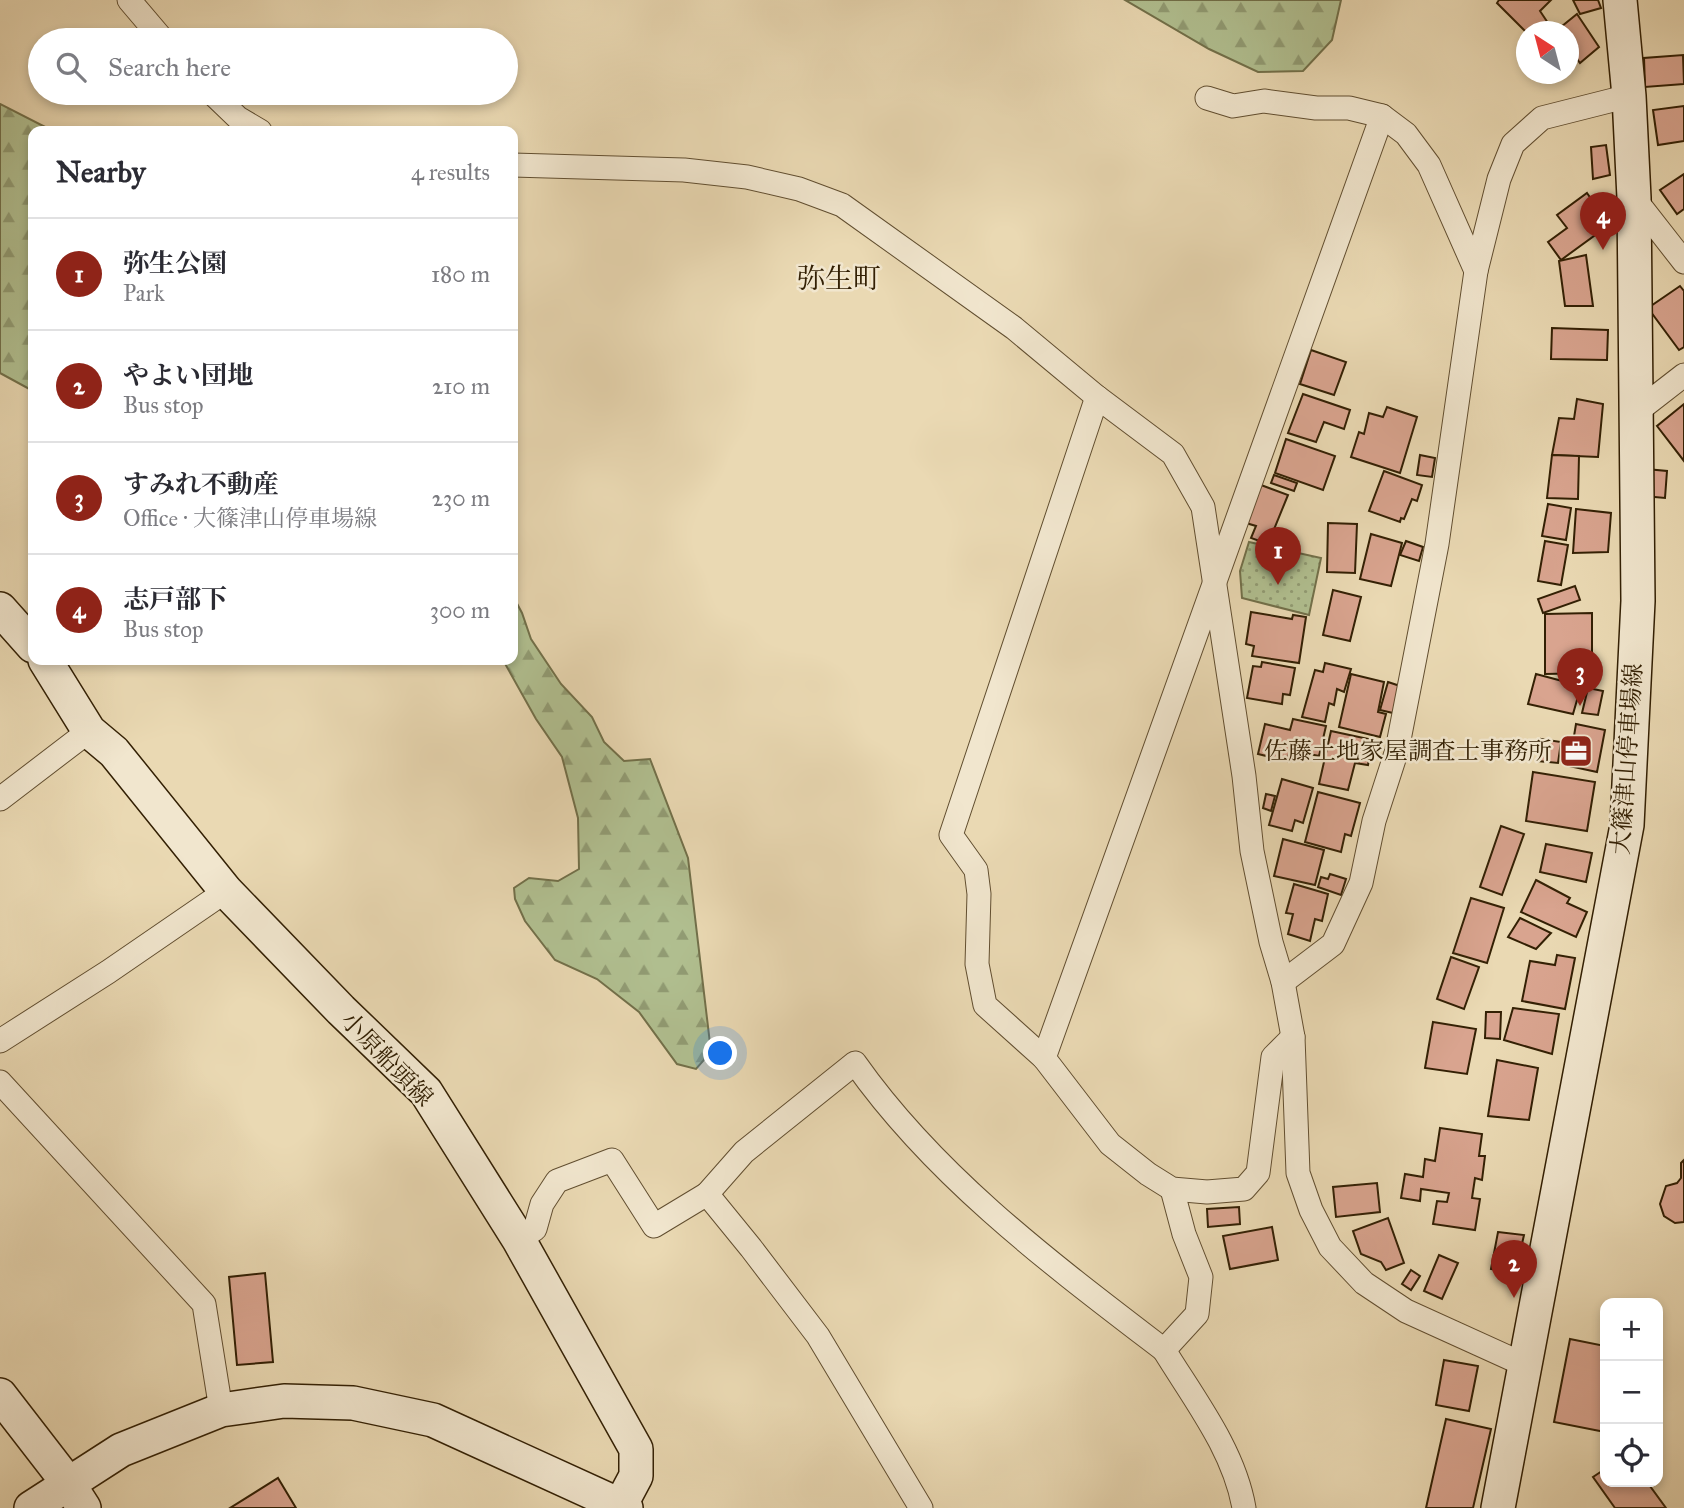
<!DOCTYPE html>
<meta charset="utf-8">
<style>
:root{--surface:#fff;--page:#f2f2f3;--text:#2b2b33;--muted:#7c7c81;--line:#e1e1e2;--accent:#8f2418}
body{margin:0;font-family:"IM FELL Great Primer","Noto Serif JP",serif;background:var(--page);color:var(--text)}
.controls{position:absolute;right:21px;bottom:21px;display:grid;overflow:hidden;border-radius:14px;box-shadow:0 4px 10px #0003}
.controls button{width:63px;height:63px;display:grid;place-items:center;padding:0;border:0;border-bottom:2px solid var(--line);background:var(--surface);color:var(--text);font:35px sans-serif}
.compass{position:absolute;left:1516px;top:21px;width:63px;height:63px;border-radius:50%;background:var(--surface);box-shadow:0 4px 10px #0003;rotate:324deg}
.you{position:absolute;left:721px;top:1054px;width:24px;height:24px;margin:-18px;border:5px solid #fff;border-radius:50%;background:#1a73e8;box-shadow:0 0 0 10px #1a73e833}
.badge{display:grid;place-items:center;width:46px;height:46px;border-radius:50%;background:var(--accent);color:#fff;font-size:23px;font-weight:700}
.pin{position:absolute;translate:-50% -58px;filter:drop-shadow(0 2px 4px #0008)}
.pin::after{content:'';position:absolute;top:37px;width:24px;height:21px;background:inherit;clip-path:polygon(0 0,100% 0,50% 100%)}
.list{margin:0;padding:0;list-style:none}
h2{display:flex;justify-content:space-between;align-items:center;height:91px;margin:0;padding:0 28px;font-size:30px}
h2 small{font-size:23px;font-weight:400;color:var(--muted)}
.list li{display:grid;grid-template-columns:46px 1fr auto;gap:21px;align-items:center;box-sizing:border-box;height:112px;padding:0 28px;border-top:2px solid var(--line)}
.list b{display:block;font-size:26px;white-space:nowrap}
.list p{margin:0;font-size:23px;white-space:nowrap;color:var(--muted)}
.list em{font-size:23px;font-style:normal;color:var(--muted)}
.icon{flex:none;width:38px;height:38px;fill:none;stroke:currentColor;stroke-width:2;stroke-linecap:round;stroke-linejoin:round}
.map{position:relative;flex:none;width:1684px;height:1508px;overflow:hidden}
.search{position:absolute;background:var(--surface);box-shadow:0 4px 10px #0003;left:28px;top:28px;width:490px;height:77px;display:flex;align-items:center;gap:18px;box-sizing:border-box;padding:0 24px;border-radius:38px;color:var(--muted);font-size:26px}
.panel{position:absolute;background:var(--surface);box-shadow:0 4px 10px #0003;left:28px;top:126px;width:490px;height:539px;border-radius:14px}
.map>svg:first-child{display:block}
.forest{fill:url(#forest-firs);stroke:#72704a;stroke-width:2}
.park{fill:url(#park-dots);stroke:#72704a;stroke-width:2}
.building{fill:#d9a48f;stroke:#332004;stroke-width:2}
.lines{fill:none;stroke-linecap:round;stroke-linejoin:round}
.street-casing{stroke:#614e30;stroke-width:25}
.secondary-casing{stroke:#332004;stroke-width:36}
.street{stroke:#f1e6ce;stroke-width:23}
.secondary{stroke:#f1e6ce;stroke-width:33}
.labels{text-anchor:middle;dominant-baseline:central;stroke-width:5;stroke-linejoin:round;paint-order:stroke}
.poi-label{font-size:24px;fill:#332004;stroke:#f1e6ce;text-anchor:end}
.street-label{font-size:24px;fill:#332004;stroke:#f1e6ce}
.quarter-label{font-size:28px;fill:#332004;stroke:#f1e6ce}
</style>
<div class="map">
<svg width="1684" height="1508" viewBox="0 0 1684 1508">
<defs>
<pattern id="forest-firs" width="22" height="20" patternUnits="userSpaceOnUse" patternTransform="scale(1.75)"><rect width="22" height="20" fill="#b1c091"/><path d="M5 1l3.5 6h-7zM16 11l3.5 6h-7z" fill="#919c74"/></pattern>
<pattern id="park-dots" width="8" height="8" patternUnits="userSpaceOnUse" patternTransform="scale(1.75)"><rect width="8" height="8" fill="#b1c091"/><path d="M2 2h.1M6 6h.1" fill="none" stroke="#919c74" stroke-width="1.8" stroke-linecap="round"/></pattern>
</defs>
<rect width="100%" height="100%" fill="#ead9b3"/>
<filter id="stains"><feTurbulence type="fractalNoise" baseFrequency=".00286" numOctaves="4"/><feColorMatrix values="0 0 0 0 .2 0 0 0 0 .09 0 0 0 0 .02 0 0 0 .5 -.17"/></filter>
<radialGradient id="worn" r=".72"><stop offset=".6" stop-color="#630" stop-opacity="0"/><stop offset="1" stop-color="#630" stop-opacity=".3"/></radialGradient>
<g class="forest">
<path d="M1125,0H1341L1332,40L1303,71L1258,72L1209,49Z"/>
<path d="M0,104L53,131H33V391L0,373Z"/>
<path d="M513,596L522,613L531,639L561,684L592,717L604,742L624,761L650,759L688,858L711,1052L696,1069L677,1064L639,1012L597,979L555,960L525,921L515,899L514,888L529,878L558,881L579,869L578,818L562,757L536,719L503,660H513Z"/>
</g>
<path class="park" d="M1249,542L1321,558L1309,615L1242,598L1240,571Z"/>
<g class="building">
<path d="M1499,0H1551L1540,11L1548,23L1536,32H1526L1497,3Z"/>
<path d="M1573,0H1598L1601,8L1580,14Z"/>
<path d="M1577,14L1599,47L1580,63L1568,47V32L1556,31Z"/>
<path d="M1683,55L1684,84L1645,87L1644,58Z"/>
<path d="M1684,106V141L1658,145L1653,110Z"/>
<path d="M1606,145L1610,175L1593,179L1591,147Z"/>
<path d="M1684,174V209L1677,214L1660,190Z"/>
<path d="M1587,193L1609,225L1561,260L1548,242L1567,228L1557,215Z"/>
<path d="M1586,255L1593,306H1565L1559,261Z"/>
<path d="M1680,286L1684,291V347L1679,350L1648,308Z"/>
<path d="M1552,328L1608,330L1607,360L1551,359Z"/>
<path d="M1311,350L1346,362L1334,395L1300,384Z"/>
<path d="M1303,394L1350,410L1344,429L1324,422L1316,442L1288,433Z"/>
<path d="M1577,399L1603,404L1598,457L1552,455L1559,418L1574,419Z"/>
<path d="M1684,404V461L1657,426Z"/>
<path d="M1387,407L1417,417L1400,473L1351,457L1359,432L1364,434L1369,413L1383,417Z"/>
<path d="M1286,439L1335,456L1323,490L1275,473Z"/>
<path d="M1420,455L1435,458L1432,477L1417,475Z"/>
<path d="M1552,455L1579,456L1578,499L1547,498Z"/>
<path d="M1646,469L1667,471L1665,498L1644,496Z"/>
<path d="M1384,471L1422,485L1417,501L1412,499L1404,519L1401,518L1400,522L1369,511Z"/>
<path d="M1274,475L1297,483L1294,491L1271,483Z"/>
<path d="M1261,485L1288,495L1268,544L1251,538L1256,526L1246,523Z"/>
<path d="M1548,504L1571,508L1566,540L1542,536Z"/>
<path d="M1576,509L1611,513L1608,552L1573,553Z"/>
<path d="M1328,523L1357,524L1355,573L1327,572Z"/>
<path d="M1371,534L1402,543L1391,586L1360,579Z"/>
<path d="M1406,541L1423,547L1419,561L1400,555Z"/>
<path d="M1545,541L1568,545L1561,585L1538,581Z"/>
<path d="M1575,586L1580,600L1543,613L1538,599Z"/>
<path d="M1333,590L1361,597L1350,641L1323,635Z"/>
<path d="M1251,612L1292,619L1293,615L1306,617L1299,663L1252,656L1254,646L1246,644Z"/>
<path d="M1592,613V673L1545,674V614Z"/>
<path d="M1262,662L1295,668L1290,695L1283,694L1282,704L1247,698L1253,666L1261,667Z"/>
<path d="M1325,663L1351,669L1344,692L1337,689L1334,705L1329,703L1325,722L1302,717L1315,670L1323,672Z"/>
<path d="M1351,674L1384,682L1378,712L1386,714L1380,737L1339,727Z"/>
<path d="M1536,674L1581,686L1573,714L1528,704Z"/>
<path d="M1388,682L1400,686L1393,713L1380,710Z"/>
<path d="M1588,688L1603,691L1598,715L1582,713Z"/>
<path d="M1293,719L1326,726L1319,756L1290,750L1287,761L1258,754L1265,724L1290,730Z"/>
<path d="M1576,724L1605,730L1597,772L1569,766Z"/>
<path d="M1331,731L1373,740L1368,765L1355,763L1348,790L1319,784Z"/>
<path d="M1541,739L1561,742L1558,763L1538,761Z"/>
<path d="M1533,772L1595,782L1587,831L1526,821Z"/>
<path d="M1282,779L1313,788L1303,823L1295,820L1292,831L1269,825Z"/>
<path d="M1318,792L1360,803L1351,836L1345,834L1341,852L1305,842Z"/>
<path d="M1266,794L1275,796L1271,811L1263,808Z"/>
<path d="M1501,826L1524,834L1502,895L1480,887Z"/>
<path d="M1283,839L1324,850L1315,885L1274,876Z"/>
<path d="M1546,844L1592,853L1586,882L1540,872Z"/>
<path d="M1330,874L1346,879L1341,895L1318,887L1321,877L1328,879Z"/>
<path d="M1536,880L1570,898L1567,903L1587,912L1576,937L1521,912Z"/>
<path d="M1294,884L1328,894L1322,921L1315,919L1310,941L1288,934L1293,914L1286,913Z"/>
<path d="M1471,898L1504,908L1487,963L1453,953Z"/>
<path d="M1520,918L1551,933L1536,949L1508,937Z"/>
<path d="M1557,955L1575,958L1565,1009L1522,1001L1530,961L1555,965Z"/>
<path d="M1451,957L1479,967L1464,1009L1437,999Z"/>
<path d="M1513,1008L1559,1014L1552,1054L1504,1040Z"/>
<path d="M1486,1012H1501L1500,1039L1485,1038Z"/>
<path d="M1433,1022L1476,1029L1467,1074L1425,1068Z"/>
<path d="M1497,1060L1538,1068L1529,1120L1488,1116Z"/>
<path d="M1440,1128L1482,1134L1479,1156H1485L1482,1180L1475,1178L1472,1198L1480,1199L1475,1230L1433,1224L1437,1201L1447,1202L1449,1193L1421,1189L1420,1201L1401,1198L1405,1174L1423,1177L1425,1159L1435,1161Z"/>
<path d="M1684,1160V1222L1675,1223L1664,1216L1660,1204L1666,1186L1677,1183L1681,1178V1163Z"/>
<path d="M1377,1183L1380,1212L1336,1217L1333,1187Z"/>
<path d="M1239,1207L1240,1224L1208,1227L1207,1209Z"/>
<path d="M1388,1218L1404,1263L1386,1270L1381,1262L1361,1254L1353,1231Z"/>
<path d="M1272,1227L1278,1260L1230,1269L1223,1236Z"/>
<path d="M1498,1232L1524,1235L1515,1274L1491,1269Z"/>
<path d="M1439,1255L1458,1263L1442,1299L1424,1291Z"/>
<path d="M1411,1270L1420,1276L1411,1290L1402,1284Z"/>
<path d="M265,1273L273,1362L237,1365L229,1277Z"/>
<path d="M1570,1339L1605,1346V1432L1554,1422Z"/>
<path d="M1444,1360L1478,1366L1469,1411L1436,1405Z"/>
<path d="M1446,1419L1491,1429L1473,1508H1426Z"/>
<path d="M1605,1469V1482H1647L1666,1508H1615L1593,1477Z"/>
<path d="M278,1478L296,1508H230Z"/>
</g>
<g class="lines">
<defs>
<g id="street">
<path d="M129,0L163,40"/>
<path d="M212,93L238,118L260,131"/>
<path d="M1207,98L1233,106L1264,101L1316,108H1349L1382,116L1406,134L1429,165L1476,271"/>
<path d="M513,165L684,170L747,177L799,189L842,205L1014,328L1097,397L1173,454L1203,507L1244,776L1252,851L1271,942L1283,982L1293,1037L1298,1173L1311,1210L1330,1247L1364,1283L1406,1311L1525,1365"/>
<path d="M1634,198L1684,262"/>
<path d="M1097,397L951,835L976,870L979,894L977,964L985,1005L1044,1058L1110,1144L1148,1174L1172,1189L1207,1192L1244,1189L1258,1173L1273,1057L1293,1037"/>
<path d="M1635,413L1684,375"/>
<path d="M0,799L89,731"/>
<path d="M1283,982L1333,944L1361,883L1374,821L1397,750L1437,544L1476,271L1499,179L1513,144L1542,118L1629,96"/>
<path d="M0,1041L108,972L226,891"/>
<path d="M1044,1058L1382,116"/>
<path d="M0,1082L204,1304L221,1410"/>
<path d="M707,1194L744,1152L855,1063C936,1178 1053,1265 1164,1350L1197,1314L1201,1277L1184,1234L1172,1189"/>
<path d="M519,1240L535,1229L542,1204L557,1181L612,1160L654,1226L707,1194L751,1248L818,1336L921,1508"/>
<path d="M1164,1350C1194,1399 1234,1450 1244,1508"/>
</g>
<g id="secondary">
<path d="M0,609L33,646"/>
<path d="M45,660L89,731L114,752L226,891L341,1010L426,1092L519,1240L636,1449V1476L619,1508"/>
<path d="M0,1395L68,1483L84,1508"/>
<path d="M31,1508L121,1450L221,1410L284,1401L353,1403L433,1420L626,1508"/>
<path d="M1498,1508L1627,825L1638,601L1634,198L1629,96L1620,0"/>
</g>
</defs>
<use href="#street" class="street-casing"/>
<use href="#secondary" class="secondary-casing"/>
<use href="#street" class="street"/>
<use href="#secondary" class="secondary"/>
</g>
<defs>
<symbol id="office-square" viewBox="-11 -11 22 22"><rect x="-9" y="-9" width="18" height="18" rx="4" fill="#8f2418" stroke="#f1e6ce"/><path d="M-6-3h4V-5.5h4V-3h4V5H-6ZM-1-4.5V-3h2v-1.5ZM-6 0V1H6V0Z" fill="#fff"/></symbol>
</defs>
<g fill-rule="evenodd">
<use href="#office-square" x="1557" y="732" width="38" height="38"/>
</g>
<g class="labels">
<g class="poi-label">
<text x="1552" y="751">佐藤土地家屋調査士事務所</text>
</g>
<g class="street-label">
<text transform="translate(1627 759) rotate(-86)">大篠津山停車場線</text>
<text transform="translate(387 1059) rotate(46)">小原船頭線</text>
</g>
<g class="quarter-label">
<text x="839" y="278">弥生町</text>
</g>
</g>
<rect width="100%" height="100%" filter="url(#stains)"/>
<rect width="100%" height="100%" fill="url(#worn)"/>
</svg>
<div class="controls">
<button>+</button>
<button>−</button>
<button><svg class="icon" aria-label="locate" viewBox="0 0 24 24"><circle cx="12" cy="12" r="6"/><path d="M12 2v4M12 18v4M2 12h4M18 12h4"/></svg></button>
</div>
<svg class="compass" viewBox="-18 -18 36 36"><path d="M0-13l5 13h-10z" fill="#e53935"/><path d="M0 13l5-13h-10z" fill="#7c7c81"/></svg>
<div class="you"></div>
<div class="pin badge" style="left:1278px;top:585px">1</div>
<div class="pin badge" style="left:1514px;top:1298px">2</div>
<div class="pin badge" style="left:1580px;top:706px">3</div>
<div class="pin badge" style="left:1603px;top:250px">4</div>
<div class="search"><svg class="icon" aria-label="search" viewBox="0 0 24 24"><circle cx="10" cy="10" r="6"/><path d="M15 15l6 6"/></svg>Search here</div>
<section class="panel">
<h2>Nearby<small>4 results</small></h2>
<ul class="list">
<li><span class="badge">1</span><div><b>弥生公園</b><p>Park</p></div><em>180 m</em></li>
<li><span class="badge">2</span><div><b>やよい団地</b><p>Bus stop</p></div><em>210 m</em></li>
<li><span class="badge">3</span><div><b>すみれ不動産</b><p>Office · 大篠津山停車場線</p></div><em>230 m</em></li>
<li><span class="badge">4</span><div><b>志戸部下</b><p>Bus stop</p></div><em>300 m</em></li>
</ul>
</section>
</div>
